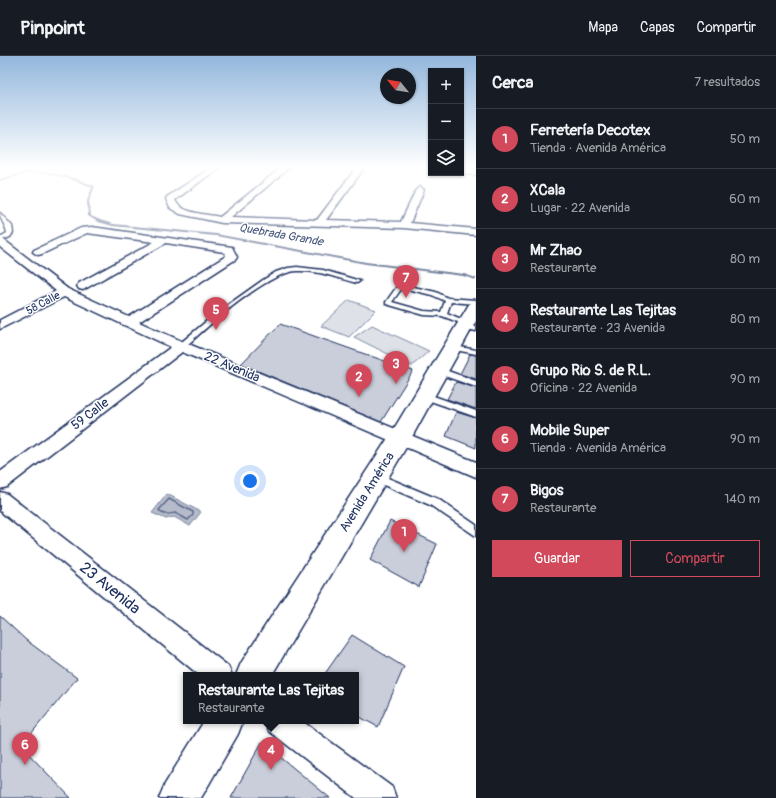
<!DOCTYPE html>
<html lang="es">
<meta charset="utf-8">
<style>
:root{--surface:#171b24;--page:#20242c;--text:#f1f3f6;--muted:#9ea1a6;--line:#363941;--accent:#d1495b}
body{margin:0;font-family:Pangolin,sans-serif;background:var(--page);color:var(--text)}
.controls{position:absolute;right:12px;top:12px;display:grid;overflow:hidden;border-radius:0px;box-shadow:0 1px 3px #0004}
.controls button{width:36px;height:36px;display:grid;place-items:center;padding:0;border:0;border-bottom:1px solid var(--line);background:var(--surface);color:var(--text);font:20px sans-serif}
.compass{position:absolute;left:380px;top:12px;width:36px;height:36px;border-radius:50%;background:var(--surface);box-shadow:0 1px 3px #0004;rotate:300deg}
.you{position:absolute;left:250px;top:425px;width:14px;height:14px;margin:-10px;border:3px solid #fff;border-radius:50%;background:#1a73e8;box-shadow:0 0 0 6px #1a73e833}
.badge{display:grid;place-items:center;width:26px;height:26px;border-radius:50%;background:var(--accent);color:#fff;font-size:13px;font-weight:700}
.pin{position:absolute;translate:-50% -33px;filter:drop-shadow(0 1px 2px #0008)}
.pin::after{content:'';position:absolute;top:21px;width:14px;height:12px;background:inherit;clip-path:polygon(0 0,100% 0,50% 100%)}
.popup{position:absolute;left:183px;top:616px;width:176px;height:52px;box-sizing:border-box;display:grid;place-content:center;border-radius:0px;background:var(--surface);filter:drop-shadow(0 1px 3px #0005);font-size:13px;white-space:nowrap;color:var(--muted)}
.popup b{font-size:15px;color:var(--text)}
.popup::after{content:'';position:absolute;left:50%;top:100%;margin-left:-8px;border:8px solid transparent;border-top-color:var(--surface)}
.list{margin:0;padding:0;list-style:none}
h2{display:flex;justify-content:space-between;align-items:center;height:52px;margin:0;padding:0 16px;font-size:17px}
h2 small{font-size:13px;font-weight:400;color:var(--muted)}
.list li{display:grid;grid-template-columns:26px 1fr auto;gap:12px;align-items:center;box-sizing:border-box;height:60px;padding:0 16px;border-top:1px solid var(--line)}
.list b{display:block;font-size:15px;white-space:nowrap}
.list p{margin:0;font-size:13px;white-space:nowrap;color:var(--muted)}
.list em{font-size:13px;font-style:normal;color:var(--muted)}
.actions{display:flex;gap:8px;padding:12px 16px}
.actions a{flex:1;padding:9px 0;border:1px solid var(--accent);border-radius:0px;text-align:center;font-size:14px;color:var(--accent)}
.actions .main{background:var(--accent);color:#fff}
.icon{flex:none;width:22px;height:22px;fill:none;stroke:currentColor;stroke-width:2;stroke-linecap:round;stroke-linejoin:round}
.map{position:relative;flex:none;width:476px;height:742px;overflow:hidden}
header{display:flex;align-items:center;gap:24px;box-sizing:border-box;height:56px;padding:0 20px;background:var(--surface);border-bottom:1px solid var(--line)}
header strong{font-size:19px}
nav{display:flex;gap:22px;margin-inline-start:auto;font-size:14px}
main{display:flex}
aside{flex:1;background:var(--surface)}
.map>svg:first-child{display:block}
.green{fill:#dee1e7;stroke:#7c88a2}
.water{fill:#b5bbca;stroke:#77839f}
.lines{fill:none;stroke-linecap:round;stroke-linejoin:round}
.shore{stroke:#596789;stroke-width:1.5}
.stream{fill:#77839f;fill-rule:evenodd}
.building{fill:#caceda;stroke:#1b2f5e}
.lane-casing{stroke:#1b2f5e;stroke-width:3}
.street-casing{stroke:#1b2f5e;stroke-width:3}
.secondary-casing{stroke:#1b2f5e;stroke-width:3}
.lane{fill:#fff;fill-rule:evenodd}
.street{fill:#fff;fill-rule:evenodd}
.secondary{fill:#fff;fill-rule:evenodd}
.labels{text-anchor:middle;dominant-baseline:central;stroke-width:3;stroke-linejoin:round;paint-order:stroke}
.far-street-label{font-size:11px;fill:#1b2f5e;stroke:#fff}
.far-water-label{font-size:12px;font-style:italic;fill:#49597e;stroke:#fff}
.street-label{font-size:13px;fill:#1b2f5e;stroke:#fff}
.near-street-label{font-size:16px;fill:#1b2f5e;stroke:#fff}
</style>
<header>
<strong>Pinpoint</strong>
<nav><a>Mapa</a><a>Capas</a><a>Compartir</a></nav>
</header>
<main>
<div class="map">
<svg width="476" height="742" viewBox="0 0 476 742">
<rect width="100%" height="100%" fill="#fff"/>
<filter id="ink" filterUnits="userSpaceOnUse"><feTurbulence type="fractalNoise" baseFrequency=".025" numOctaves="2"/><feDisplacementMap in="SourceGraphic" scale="8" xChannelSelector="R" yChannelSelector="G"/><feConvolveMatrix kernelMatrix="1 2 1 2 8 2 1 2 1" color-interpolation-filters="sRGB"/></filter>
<g filter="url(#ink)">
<g class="green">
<path d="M349,244L376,254L349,281L321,270Z"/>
<path d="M372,269L429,295L412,310L354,281Z"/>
</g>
<path class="water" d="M167,438L201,456L190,470L174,461L166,463L152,457Z"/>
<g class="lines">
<path class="shore" d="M169,443L193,456V459L188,464L175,457C169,458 163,460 159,454Z"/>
<path class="stream" d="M27,116C51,114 73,121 95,130L89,145L91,160L100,164L113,168L216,178L366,206L464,218L476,222V224L463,220L366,208L216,180L113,170L98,166L88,160L87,145L92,131C71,123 48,114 25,118C16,120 8,123 0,125V123Z"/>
</g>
<g class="building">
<path d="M280,268L413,315L381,366L241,308Z"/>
<path d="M470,298L476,299V323L460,318Z"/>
<path d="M456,326L476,332V353L447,343Z"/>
<path d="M456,356L476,362V392L446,380Z"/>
<path d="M390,465L437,488L419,531L370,504Z"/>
<path d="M0,560L26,584L77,622L21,690L71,742H0Z"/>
<path d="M352,579L404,611L378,671L356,659V619H324Z"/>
<path d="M262,686L330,742H231Z"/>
</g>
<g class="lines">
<defs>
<g id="lane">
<path d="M0,157L12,170L13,177L10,181L0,185V181L7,177C6,169 0,164 0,157Z"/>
<path d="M297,211L323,214L360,225L357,227C337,222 318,214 297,215C267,216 207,271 184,292H181L177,290L215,258L263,224L276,216L288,212Z"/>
<path d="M400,228L436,236L448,242L476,244V248L451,246L447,257L468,266L470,267L468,269L476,271V275L462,272L461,270L463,268L442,260L424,259L386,248V246L398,229ZM402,232L432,239L445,245L441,256L424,255L392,246Z"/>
<path d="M450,289L476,294V298L450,293Z"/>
<path d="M436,313H442L476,325V331L436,317L435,315Z"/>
<path d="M425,337L476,355V361L422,342L421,340L422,338Z"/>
<path d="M376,417L438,443L476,469V480L430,449L372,424L371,421L372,418Z"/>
</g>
<g id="street">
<path d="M212,111H220L175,144C181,158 207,158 220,161L282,111H290L231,161L317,164L357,111H365L326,164L401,166L416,134L420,131L424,134L410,167L476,173V179L404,172L222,167L180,158L170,152L166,143L167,141Z"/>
<path d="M92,171L232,191L237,201L236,203L139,266L186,287L476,406V421L182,296L7,431L0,433V416L171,291L64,241L0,273V264L56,235L0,191V183L4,184L68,233L129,261L226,200L224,196L166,187L83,234L79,233L77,230L79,227L154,186L87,177L42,198L38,199L33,196L34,194L81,172Z"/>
<path d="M0,436L7,438L228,610L232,619H199L0,455Z"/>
<path d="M265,665H302L392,731L396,742H356L269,675Z"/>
</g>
<g id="secondary">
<path d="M461,111L476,113V119L461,117Z"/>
<path d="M476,245V265L408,388L272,619H236L241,607L392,376L468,250L470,247Z"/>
<path d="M204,665H243L238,678L201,742H159L165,728Z"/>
</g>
</defs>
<use href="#lane" class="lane-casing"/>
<use href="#street" class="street-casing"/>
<use href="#secondary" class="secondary-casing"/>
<use href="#lane" class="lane"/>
<use href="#street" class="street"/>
<use href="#secondary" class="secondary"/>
</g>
</g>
<linearGradient id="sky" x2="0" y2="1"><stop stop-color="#93b7dc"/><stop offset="0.52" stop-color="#fff"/><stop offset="1" stop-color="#fff" stop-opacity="0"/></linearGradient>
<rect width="476" height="214" fill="url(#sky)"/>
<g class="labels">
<g class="far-street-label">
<text transform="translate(43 247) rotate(-28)">58 Calle</text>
</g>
<g class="far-water-label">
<text transform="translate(281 179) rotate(10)">Quebrada Grande</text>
</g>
<g class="street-label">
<text transform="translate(232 311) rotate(23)">22 Avenida</text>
<text transform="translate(90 358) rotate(-37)">59 Calle</text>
<text transform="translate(367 436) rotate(-58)">Avenida América</text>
</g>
<g class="near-street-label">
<text transform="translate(110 532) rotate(39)">23 Avenida</text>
</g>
</g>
</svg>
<div class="controls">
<button>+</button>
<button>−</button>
<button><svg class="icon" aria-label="layers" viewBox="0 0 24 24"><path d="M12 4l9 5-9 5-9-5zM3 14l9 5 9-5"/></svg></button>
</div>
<svg class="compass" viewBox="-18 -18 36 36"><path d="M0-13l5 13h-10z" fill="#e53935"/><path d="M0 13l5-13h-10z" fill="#9ea1a6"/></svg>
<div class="you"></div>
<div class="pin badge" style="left:404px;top:496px">1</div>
<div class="pin badge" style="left:359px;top:341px">2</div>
<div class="pin badge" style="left:396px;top:328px">3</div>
<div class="pin badge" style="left:271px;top:714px">4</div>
<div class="popup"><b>Restaurante Las Tejitas</b>Restaurante</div>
<div class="pin badge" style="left:216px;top:274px">5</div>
<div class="pin badge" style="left:25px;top:709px">6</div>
<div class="pin badge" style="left:406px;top:242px">7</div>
</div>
<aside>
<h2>Cerca<small>7 resultados</small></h2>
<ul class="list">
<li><span class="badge">1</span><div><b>Ferretería Decotex</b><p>Tienda · Avenida América</p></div><em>50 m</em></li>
<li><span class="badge">2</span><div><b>XCala</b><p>Lugar · 22 Avenida</p></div><em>60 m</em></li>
<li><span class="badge">3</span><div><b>Mr Zhao</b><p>Restaurante</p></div><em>80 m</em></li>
<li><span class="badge">4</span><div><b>Restaurante Las Tejitas</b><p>Restaurante · 23 Avenida</p></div><em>80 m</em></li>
<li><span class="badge">5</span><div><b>Grupo Rio S. de R.L.</b><p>Oficina · 22 Avenida</p></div><em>90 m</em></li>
<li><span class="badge">6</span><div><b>Mobile Super</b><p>Tienda · Avenida América</p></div><em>90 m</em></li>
<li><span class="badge">7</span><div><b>Bigos</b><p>Restaurante</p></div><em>140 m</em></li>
</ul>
<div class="actions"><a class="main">Guardar</a><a>Compartir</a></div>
</aside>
</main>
